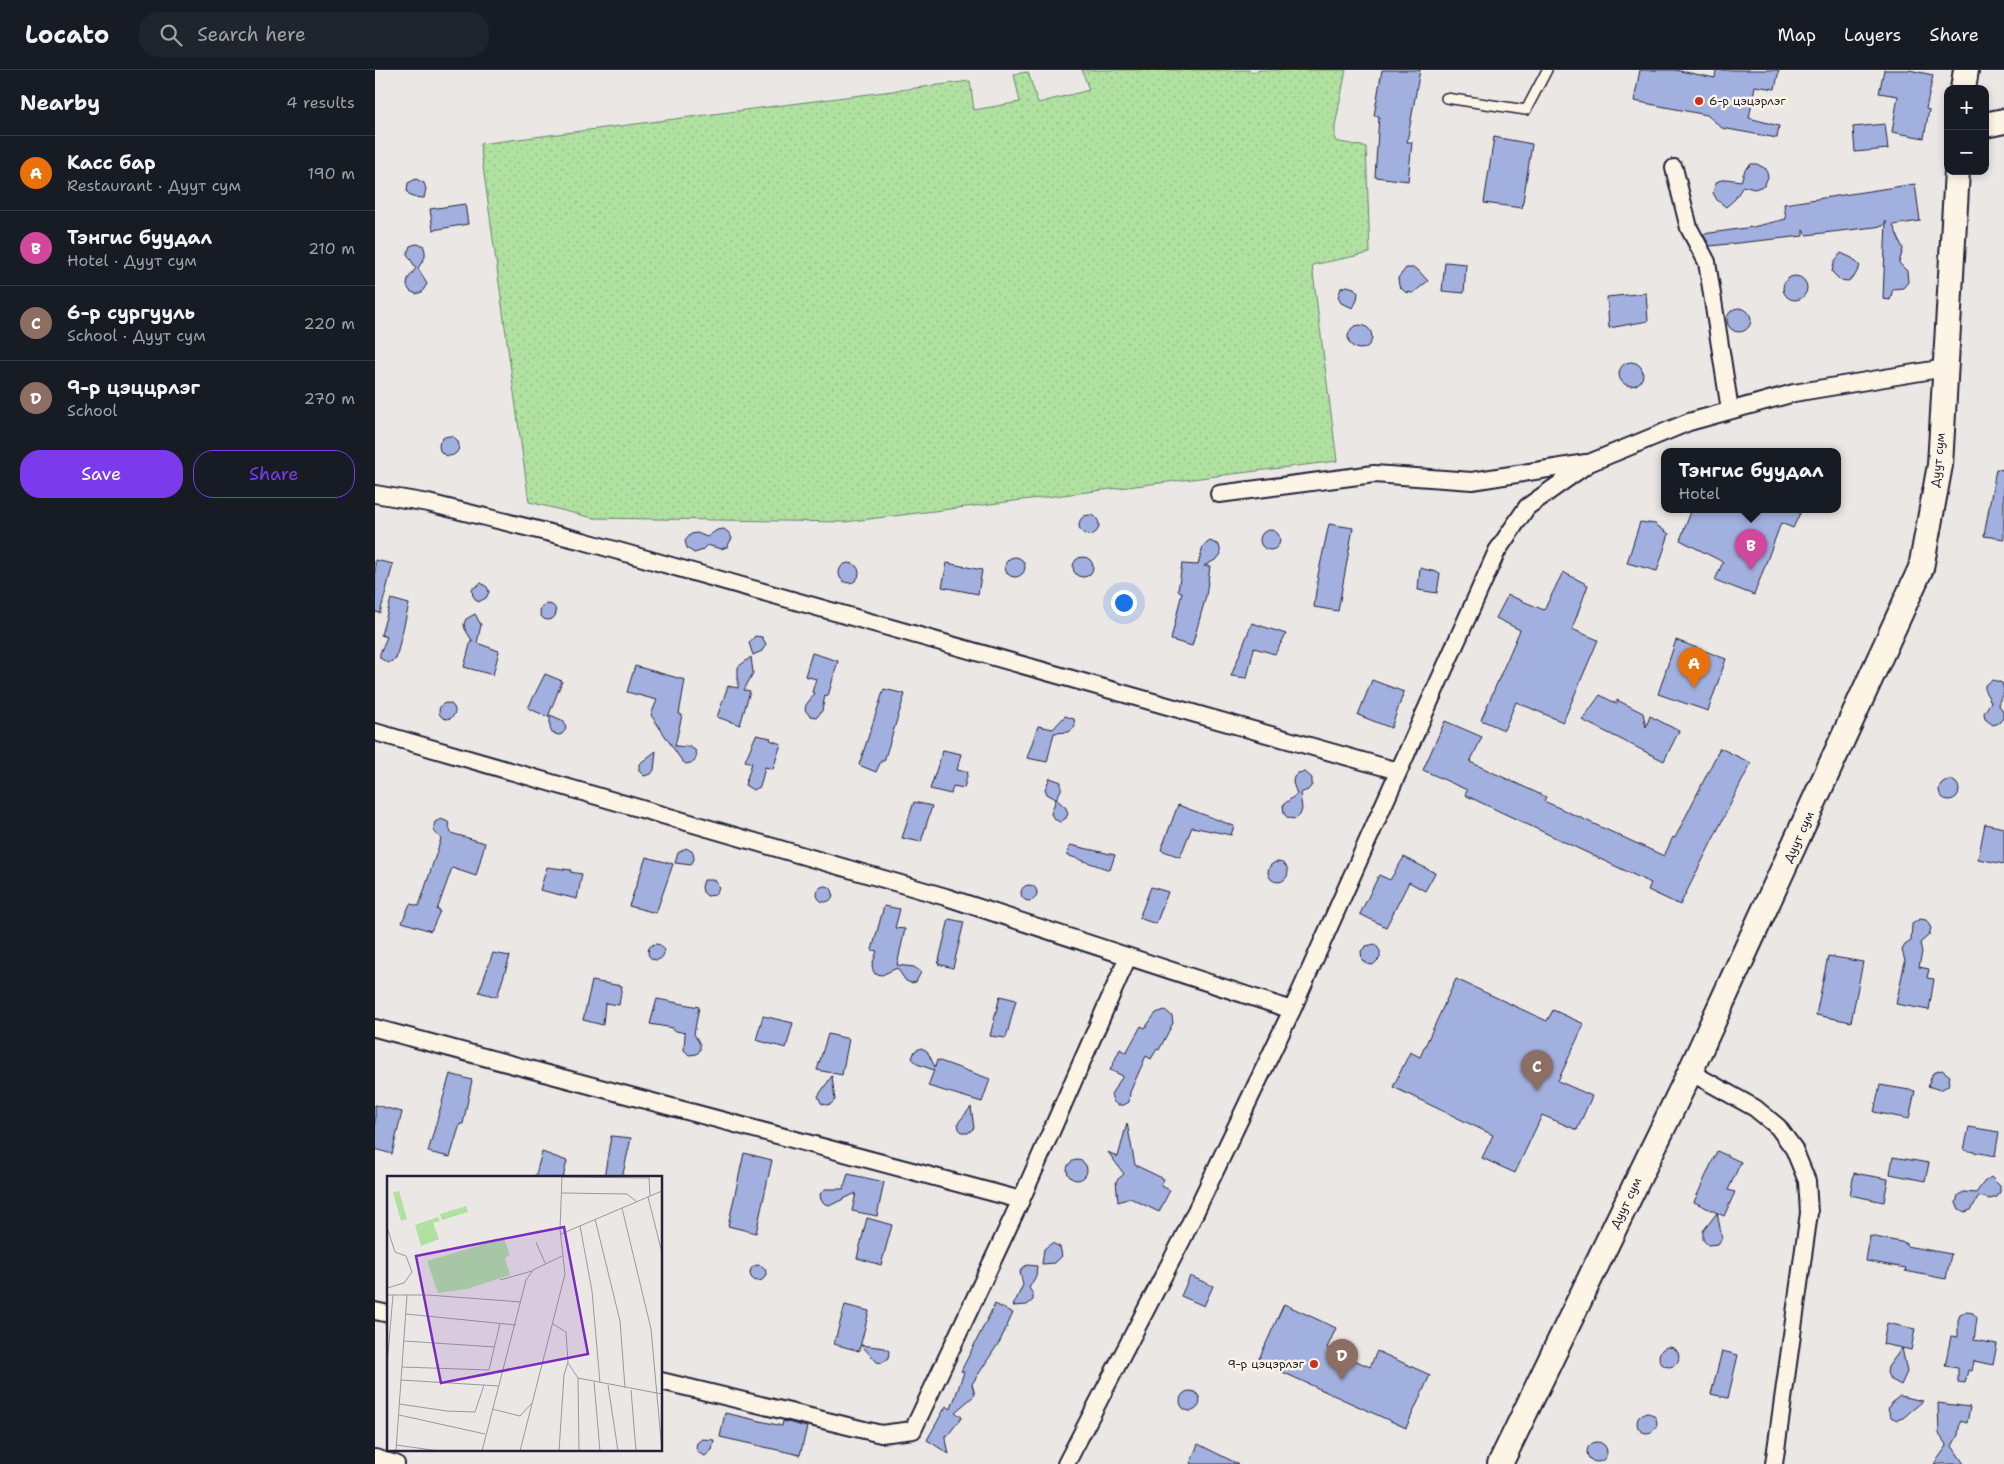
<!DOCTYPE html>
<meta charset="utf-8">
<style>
:root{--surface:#171b24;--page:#20242c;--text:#f1f3f6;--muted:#9ea1a6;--line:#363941;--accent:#7c3aed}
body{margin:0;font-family:"Shantell Sans",sans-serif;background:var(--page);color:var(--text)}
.controls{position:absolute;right:15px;top:15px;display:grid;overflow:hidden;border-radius:10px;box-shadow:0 2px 8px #0003}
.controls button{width:45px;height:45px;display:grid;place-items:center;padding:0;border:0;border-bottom:1px solid var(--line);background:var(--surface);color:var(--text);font:25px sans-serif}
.you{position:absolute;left:748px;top:532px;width:18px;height:18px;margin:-12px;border:4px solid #fff;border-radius:50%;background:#1a73e8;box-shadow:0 0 0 8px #1a73e833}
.badge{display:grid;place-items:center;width:32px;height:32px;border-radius:50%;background:var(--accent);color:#fff;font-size:16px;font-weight:700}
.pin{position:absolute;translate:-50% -41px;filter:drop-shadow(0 1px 2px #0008)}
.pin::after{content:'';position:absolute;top:26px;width:18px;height:15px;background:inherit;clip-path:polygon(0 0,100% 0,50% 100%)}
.popup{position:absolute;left:1286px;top:378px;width:180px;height:65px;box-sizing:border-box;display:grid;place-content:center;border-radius:10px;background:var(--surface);filter:drop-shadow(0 1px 4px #0005);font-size:16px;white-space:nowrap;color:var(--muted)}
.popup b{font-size:19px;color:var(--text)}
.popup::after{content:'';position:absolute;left:50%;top:100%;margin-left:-10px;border:10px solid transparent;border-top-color:var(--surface)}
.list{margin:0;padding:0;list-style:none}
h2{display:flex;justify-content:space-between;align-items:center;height:65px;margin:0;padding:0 20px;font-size:21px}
h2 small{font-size:16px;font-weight:400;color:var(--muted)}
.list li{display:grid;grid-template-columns:32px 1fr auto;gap:15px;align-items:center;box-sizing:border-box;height:75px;padding:0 20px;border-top:1px solid var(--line)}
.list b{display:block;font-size:19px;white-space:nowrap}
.list p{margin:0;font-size:16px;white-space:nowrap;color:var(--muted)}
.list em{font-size:16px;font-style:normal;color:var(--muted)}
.actions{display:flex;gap:10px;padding:15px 20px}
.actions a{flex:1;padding:11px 0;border:1px solid var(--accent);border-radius:20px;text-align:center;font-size:18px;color:var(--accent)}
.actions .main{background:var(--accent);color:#fff}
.icon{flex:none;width:28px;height:28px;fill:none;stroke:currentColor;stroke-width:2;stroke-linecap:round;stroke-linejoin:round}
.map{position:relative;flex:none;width:1629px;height:1394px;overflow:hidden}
header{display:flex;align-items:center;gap:30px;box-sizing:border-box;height:70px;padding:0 25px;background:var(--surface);border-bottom:1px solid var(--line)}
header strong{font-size:24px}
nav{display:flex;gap:28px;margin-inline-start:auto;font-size:18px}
.search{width:350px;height:45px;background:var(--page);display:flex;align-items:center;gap:12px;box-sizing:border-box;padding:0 18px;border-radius:20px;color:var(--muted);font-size:19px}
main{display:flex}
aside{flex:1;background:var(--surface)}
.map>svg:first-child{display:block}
.green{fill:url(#green-dots);stroke:#69826e}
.building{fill:#a2b0df;stroke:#22223b}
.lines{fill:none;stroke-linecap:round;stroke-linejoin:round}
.lane-casing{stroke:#22223b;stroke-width:12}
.street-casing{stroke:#22223b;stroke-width:20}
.secondary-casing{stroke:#22223b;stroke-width:28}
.lane{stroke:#fcf5e5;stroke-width:9}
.street{stroke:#fcf5e5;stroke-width:16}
.secondary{stroke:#fcf5e5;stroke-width:24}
.poi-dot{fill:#c8321e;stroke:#fcf5e5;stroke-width:2}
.labels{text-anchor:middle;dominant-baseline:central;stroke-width:5;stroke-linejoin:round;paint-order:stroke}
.poi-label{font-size:12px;fill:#22223b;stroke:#fcf5e5;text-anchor:start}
.street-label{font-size:12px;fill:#22223b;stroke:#fcf5e5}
.inset-road{fill:none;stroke:#9a98a0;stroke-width:1}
.view{fill:#7b2cbf;fill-opacity:0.15;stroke:#7b2cbf;stroke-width:2.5}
.inset-edge{fill:none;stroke:#22223b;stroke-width:2.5}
</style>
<header>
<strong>Locato</strong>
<div class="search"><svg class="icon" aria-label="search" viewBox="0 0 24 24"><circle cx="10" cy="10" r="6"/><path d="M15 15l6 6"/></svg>Search here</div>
<nav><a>Map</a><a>Layers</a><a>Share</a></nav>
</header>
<main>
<aside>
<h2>Nearby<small>4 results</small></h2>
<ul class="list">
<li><span class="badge" style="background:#e8710a">A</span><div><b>Касс бар</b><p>Restaurant · Дуут сум</p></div><em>190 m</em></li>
<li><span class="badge" style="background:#d1479c">B</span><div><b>Тэнгис буудал</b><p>Hotel · Дуут сум</p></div><em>210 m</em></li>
<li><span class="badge" style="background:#8d6e63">C</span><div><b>6-р сургууль</b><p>School · Дуут сум</p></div><em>220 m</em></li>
<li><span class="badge" style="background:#8d6e63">D</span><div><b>9-р цэццрлэг</b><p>School</p></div><em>270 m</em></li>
</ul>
<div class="actions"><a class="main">Save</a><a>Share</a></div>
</aside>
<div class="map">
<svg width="1629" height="1394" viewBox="0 0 1629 1394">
<defs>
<pattern id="green-dots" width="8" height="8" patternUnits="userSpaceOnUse" patternTransform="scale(1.25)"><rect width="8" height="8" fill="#b0e1a1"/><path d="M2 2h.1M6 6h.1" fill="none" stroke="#97c18c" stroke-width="1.8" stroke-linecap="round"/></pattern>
</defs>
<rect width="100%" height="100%" fill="#eae7e4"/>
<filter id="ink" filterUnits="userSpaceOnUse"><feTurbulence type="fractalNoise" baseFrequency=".02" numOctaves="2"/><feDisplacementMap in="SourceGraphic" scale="10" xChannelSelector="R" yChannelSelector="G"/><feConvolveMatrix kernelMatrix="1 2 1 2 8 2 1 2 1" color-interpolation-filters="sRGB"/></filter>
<g filter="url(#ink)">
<path class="green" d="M707,0H875L876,2L886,0H971L960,56V71L991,77L995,183L937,195L962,391L470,452L218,448L154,432L105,74L595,11L599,40L645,32L639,4L653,2L663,33L714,20Z"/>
<g class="building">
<path d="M1007,0H1045L1032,72H1037L1033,111L1000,107L1004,46H999Z"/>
<path d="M1265,0H1300L1340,8L1341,0H1404L1400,19L1380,16L1374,48L1404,56L1402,68L1347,58L1332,45L1259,31Z"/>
<path d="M1509,0H1534L1558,5L1551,39L1554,40L1549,68L1517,62L1523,26L1504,23Z"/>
<path d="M1510,54L1513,79L1480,82L1478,57Z"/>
<path d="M1119,67L1157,74L1147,138L1109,133Z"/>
<path d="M1376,94H1382L1391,99L1393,107L1389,116L1379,119L1368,116L1360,129L1351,137L1342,130L1338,123L1340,115L1343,111L1351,109L1366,111L1370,100Z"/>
<path d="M41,109L49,113L51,119L49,128L37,127L32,122L33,113Z"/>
<path d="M1540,114L1545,151L1518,155L1528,179L1524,193L1532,201L1533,212L1528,218L1518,219L1515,230L1508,229L1511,151L1508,156L1431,165L1428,160V166L1335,176L1328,164L1378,157L1411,149L1409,134Z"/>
<path d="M90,134L93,154L58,160L55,139Z"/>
<path d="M41,174L48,175L50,181V187L43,198L52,214L47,222L41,224L35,221L32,216L33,209L41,198L32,184L35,176Z"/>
<path d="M1466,183L1477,188L1485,196L1479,207L1473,211L1465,210L1457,202L1459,192Z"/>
<path d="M1070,192L1091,194L1089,223L1067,221Z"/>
<path d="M1031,198H1039L1043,200L1053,211L1038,223L1030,222L1024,216L1023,208Z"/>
<circle cx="1420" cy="218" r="12"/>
<path d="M972,216L979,218L983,223L982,230L978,238L966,233L963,227L966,218Z"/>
<path d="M1271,223L1273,251L1234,258L1232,227Z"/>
<circle cx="1364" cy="250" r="12"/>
<circle cx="985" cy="267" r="12"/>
<circle cx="1256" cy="304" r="12"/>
<circle cx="74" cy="376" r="10"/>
<path d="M1621,399L1629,400V469L1609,466Z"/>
<path d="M1317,439H1427L1418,458L1406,453L1379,525L1340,510L1348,492L1305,470Z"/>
<circle cx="714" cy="455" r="10"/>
<path d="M1265,452L1280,454L1294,464L1282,501L1252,493Z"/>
<path d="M954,454L978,458L963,541L939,537L943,505Z"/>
<path d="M349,459L354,463L357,468L352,477L346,479L332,475L326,481L319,483L312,478L310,471L316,464L322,463L332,467L342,460Z"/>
<circle cx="895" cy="470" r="10"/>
<path d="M835,471L844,475L846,484L842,489L829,496H835L831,526L817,576L796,570L807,522L803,521L807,494L823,495L828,476Z"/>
<circle cx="640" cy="497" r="10"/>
<circle cx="708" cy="497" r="10"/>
<path d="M0,490L18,494L5,543L0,542Z"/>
<path d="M572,493L607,500L603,524L567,517Z"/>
<circle cx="474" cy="503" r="10"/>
<path d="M1045,498L1065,503L1062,523L1043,520Z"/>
<path d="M1188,502L1213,515L1197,559L1223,570L1188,652L1141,632L1129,660L1106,650L1145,560L1121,548L1133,525L1169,540Z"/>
<path d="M106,513L112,517L114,522L111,528L103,532L98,526L97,519Z"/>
<path d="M16,529L34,534L21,589L13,593L5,588V583L12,567L6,565Z"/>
<circle cx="173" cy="542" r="8"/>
<path d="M100,544L106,555L102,573L124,581L118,605L89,597L96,571L98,572L90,559L89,554L91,549Z"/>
<path d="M877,553L911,564L900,584L879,578L872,608L856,606Z"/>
<path d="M380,566L387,567L391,574L387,581L378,585L374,573Z"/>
<path d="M1301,570L1351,589L1333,641L1283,624Z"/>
<path d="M437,583L463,591L453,626L450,625L447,641L442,647L435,646L430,640L431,635L440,623L437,622L441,609L430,606Z"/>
<path d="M376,587L378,603L369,620L375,621L365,655L342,647L353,616L363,618V597Z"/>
<path d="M260,596L310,610L304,644L307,645L300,676L315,677L320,680L322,685L319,692L311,694L307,691L276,645L282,630L252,622Z"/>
<path d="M170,604L187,611L173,647L153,638Z"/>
<path d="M997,610L1029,622L1016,658L983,645Z"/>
<path d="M1618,610L1627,613L1629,621L1623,634L1628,641V648L1624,653L1618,655L1610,649L1609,643L1616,632L1610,621V615Z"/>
<path d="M509,619L530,624L509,691H506L501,702L484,695Z"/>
<path d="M1225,625L1242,634V630L1268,643L1271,657L1275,646L1304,661L1289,691L1207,650Z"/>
<circle cx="72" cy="641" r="8"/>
<path d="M175,645L189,651L191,659L187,664L184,665L177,663L175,658Z"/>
<path d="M690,646L699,649L700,657L694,662L679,663L672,692L652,688L663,656L678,659Z"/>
<path d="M1070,651L1107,667L1095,692L1171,727L1169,731L1289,786L1298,767L1300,768L1345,678L1376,693L1305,835L1273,820L1276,813L1090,725L1092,720L1048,700Z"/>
<path d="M381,665L396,668L395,670L406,674L398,699L390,697L385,717L378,720L370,715L377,693L370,691Z"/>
<path d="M568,680L586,684L582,700L593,702L589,718L578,716L576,724L555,719Z"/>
<path d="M281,681L279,700L276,704L269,706L264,701V694Z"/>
<path d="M930,702L937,708V715L933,720L925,723L927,739L925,745L920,749L913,748L909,744L908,735L922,724L918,713L919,707L923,703Z"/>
<path d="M675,708L686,712V720L681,729L691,738L693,743L691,748L685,752L679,749L676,744L681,729L672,724L670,719Z"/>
<circle cx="1574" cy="720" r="10"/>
<path d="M539,732L557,736L546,772L527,768Z"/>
<path d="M803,735L859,756L856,765L817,757L805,787L786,780Z"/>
<path d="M66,749L73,752L76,763L110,773L101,806L77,798L62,840L65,841L56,861L27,852L35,834L44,836L66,769L59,761V756L60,752Z"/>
<path d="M1610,754L1629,758V794L1603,789Z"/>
<path d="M695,775L740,785L735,800L692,785Z"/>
<path d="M311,778L318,782L319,789L316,795L300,793L303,783Z"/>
<path d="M271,787L298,794L281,843L254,836Z"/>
<path d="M1029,787L1060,803L1050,821L1034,812L1011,857L985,844L1004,805L1015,810Z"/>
<circle cx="903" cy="802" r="10"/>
<path d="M172,797L196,800L195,802L207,804L202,829L165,820Z"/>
<path d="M329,810H339L342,813L344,818L340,825L332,826L328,822L327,817Z"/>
<circle cx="654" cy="823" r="8"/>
<circle cx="450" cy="824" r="8"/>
<path d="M776,817L793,822L781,854L764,848Z"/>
<path d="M509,836L525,839L520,858L530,859L522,895L539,897L546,902L541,912L536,913L531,911L522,898L507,905L500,904L498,900L497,895L502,881L497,880Z"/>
<path d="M574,849L589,852L578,898L563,894Z"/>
<path d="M1545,849L1551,850L1556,858L1554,865L1545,873L1547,882L1544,897L1554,899L1552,908L1559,909L1554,940L1521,934L1530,891L1527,880L1530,875L1536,871L1537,854Z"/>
<circle cx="281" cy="882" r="8"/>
<path d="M1000,874L1005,881V888L998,895L992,894L987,890L986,881L991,876Z"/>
<path d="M118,883L135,886L122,927L104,922Z"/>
<path d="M1453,886L1488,892L1476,952L1441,945Z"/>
<path d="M1081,909L1172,951L1178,940L1209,954L1183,1011L1217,1026L1202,1060L1167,1045L1140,1103L1107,1088L1118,1065L1018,1017L1035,982L1045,987Z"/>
<path d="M217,911L247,916L244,935L230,933L228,955L208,950Z"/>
<path d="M625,926L641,930L631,968L615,966Z"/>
<path d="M282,929L324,937L319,964L325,974V980L322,984L314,985L309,980L310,963L297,960L298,958L275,954Z"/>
<path d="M790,940L797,946L798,953L784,980L782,979L776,989L771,986L755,1022L754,1032L749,1035H742L738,1031L736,1024L748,1006L735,1000L745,979L751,983L766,956L770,958L781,943Z"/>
<path d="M388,946L418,953L411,978L381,970Z"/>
<path d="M453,964L474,969L467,1005L442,1000Z"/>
<path d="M546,978L552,981L560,997L562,990L615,1009L607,1032L553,1016L559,1000L542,994L537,988L540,981Z"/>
<path d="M1567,1000L1575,1006L1573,1016L1565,1020L1553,1016L1558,1003Z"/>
<path d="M75,1004L97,1010L88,1054H85L75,1087L53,1082Z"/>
<path d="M457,1006L460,1030L456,1034L451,1035L446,1033L443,1026Z"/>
<path d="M1505,1015L1540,1021L1534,1049L1499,1042Z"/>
<path d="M0,1035L27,1042L17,1084L0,1079Z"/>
<path d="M596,1037L599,1058L593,1063H588L584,1059L583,1053Z"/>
<path d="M752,1053L760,1095L789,1109L786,1116L795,1120L784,1142L755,1128L743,1132L741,1111L749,1104L733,1082L743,1087Z"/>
<path d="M1594,1057L1624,1062L1620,1086L1589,1080Z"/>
<path d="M236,1066L256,1068L247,1108H229Z"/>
<path d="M1342,1081L1366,1092L1353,1120L1360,1122L1349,1146L1319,1132Z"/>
<path d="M167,1082L192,1091L188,1108H160Z"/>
<path d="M369,1083L397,1090L381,1163L353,1156Z"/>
<path d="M1518,1087L1554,1093L1550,1111L1515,1104Z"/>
<circle cx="702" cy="1100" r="10"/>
<path d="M1479,1103L1513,1109L1509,1132L1475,1125Z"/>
<path d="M473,1104L509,1112L502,1146L477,1141L481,1123L456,1135L450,1134L446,1130L445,1124L450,1119H468Z"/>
<path d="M1616,1107L1625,1116V1122L1622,1127L1615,1129L1604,1126L1596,1140L1590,1142L1584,1139L1581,1133L1583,1125L1589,1122L1601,1123L1609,1112Z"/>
<path d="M1342,1143L1347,1168L1343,1174L1333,1175L1328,1170V1161Z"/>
<path d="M492,1148L517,1155L506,1195L482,1188Z"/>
<path d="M1495,1166L1531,1173V1176L1576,1184L1571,1209L1530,1201L1531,1198L1491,1191Z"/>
<path d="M677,1173L685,1177L687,1186L680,1193L667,1194L669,1179Z"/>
<circle cx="383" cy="1203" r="8"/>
<path d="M652,1195L662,1196L661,1206L654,1218L658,1224V1230L652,1235L638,1236L648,1215L645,1202L647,1198Z"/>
<path d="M815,1206L838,1216L829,1236L806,1226Z"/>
<path d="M620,1234L638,1243L625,1271L597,1314L600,1325L580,1342L587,1347L572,1366L570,1365L574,1384L552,1370L571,1336L576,1339L589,1302L586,1301Z"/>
<path d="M909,1234L961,1258L952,1278L995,1297L1002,1281L1055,1305L1031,1358L883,1291Z"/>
<path d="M470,1235L494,1241L484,1281L459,1274Z"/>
<path d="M1591,1242L1598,1243L1602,1248L1599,1270L1622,1274L1618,1295L1599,1291L1597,1301L1593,1300L1590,1313L1583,1312V1298L1570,1296L1576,1266L1583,1267V1250L1585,1245Z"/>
<path d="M1512,1253L1540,1259L1536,1280L1527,1278L1532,1302L1526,1315L1515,1309L1512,1303L1513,1297L1527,1278L1508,1274Z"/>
<path d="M486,1275L510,1278L514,1281L513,1289L507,1293L502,1292Z"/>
<circle cx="1294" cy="1287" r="10"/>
<path d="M1347,1281L1363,1285L1353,1328L1336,1324Z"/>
<circle cx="815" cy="1331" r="10"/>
<path d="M1525,1326L1548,1331L1528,1348L1522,1350L1516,1347L1513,1339L1516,1333Z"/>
<path d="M1563,1333L1595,1337L1592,1353L1585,1351L1583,1365L1577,1376L1589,1394H1559L1572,1376L1564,1364Z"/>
<path d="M350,1343L407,1356L408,1351L432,1357L425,1385L345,1367Z"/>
<circle cx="1272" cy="1353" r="10"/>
<path d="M327,1369L339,1370L337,1380L330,1386L324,1383L321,1378L322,1373Z"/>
<circle cx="1222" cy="1382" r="10"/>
<path d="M823,1374L863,1394H815Z"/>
</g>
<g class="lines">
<defs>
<path id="lane" d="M1071,28L1151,40L1172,0"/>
<g id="street">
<path d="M1299,98L1314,158L1332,192L1355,340"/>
<path d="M0,424L53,433L208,471L1023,701"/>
<path d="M844,424L999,404L1097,411L1211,393"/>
<path d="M0,662L571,827L917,940"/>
<path d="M0,958L646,1130"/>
<path d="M1315,1002L1380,1038L1403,1057L1419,1079L1432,1111L1434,1143L1399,1394"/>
<path d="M0,1241L14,1244"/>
<path d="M286,1311L506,1364L538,1360L646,1130L753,887"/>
<path d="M0,1388L21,1394"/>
<path d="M691,1394L808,1168L917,940L1122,481L1152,437L1214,393L1263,373L1314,352L1419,323L1570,298"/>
</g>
<g id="secondary">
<path d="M1588,19L1591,0"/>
<path d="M1610,55L1629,51"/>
<path d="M1125,1394L1315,1002L1546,498L1565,395L1582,101"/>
</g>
</defs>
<use href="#lane" class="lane-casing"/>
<use href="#street" class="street-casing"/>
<use href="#secondary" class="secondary-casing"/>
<use href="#lane" class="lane"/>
<use href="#street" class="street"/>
<use href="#secondary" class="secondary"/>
</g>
</g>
<g class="poi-dot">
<circle cx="1324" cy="31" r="5"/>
<circle cx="939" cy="1294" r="5"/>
</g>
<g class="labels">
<g class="poi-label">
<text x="1334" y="31">6-р цэцэрлэг</text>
<text x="929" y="1294" text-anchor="end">9-р цэцэрлэг</text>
</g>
<g class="street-label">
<text transform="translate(1563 390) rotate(-84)">Дуут сум</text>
<text transform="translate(1424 767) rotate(-65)">Дуут сум</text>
<text transform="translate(1251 1133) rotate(-64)">Дуут сум</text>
</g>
</g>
<g transform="translate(12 1106)">
<rect width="275" height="275" fill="#eae7e4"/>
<path d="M12,15L20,43L14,45L6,16ZM79,30L81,36L55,44L53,38ZM51,41L53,45L46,47L52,63L34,70L28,49ZM117,62L123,79L118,82L123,99L80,113L51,117L40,85Z" fill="#b0e1a1"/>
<path class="inset-road" d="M262,0L263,20M175,1L262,2M175,17L240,18L249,25M261,21L275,77M235,32L264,153L275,275M208,43L233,145L238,212M193,50L205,115L213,207M0,51L8,76L19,80L25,96L17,107L0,112M174,58L275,15M149,66L158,87M113,104L145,95M0,119H41L134,126M19,138L129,149M166,148L179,156L181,186L177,199L172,275M17,165L108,171M181,187L191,202L275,218M0,190L6,119M15,191L102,194L113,147M191,202L192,275M14,204L112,210M207,206L213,275M221,209L231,275M244,214L249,275M12,228L60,235L88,236L97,209M105,233L133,240L145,227M12,239L98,258M9,269L52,275M9,275L20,119M95,275L139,104L146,94L175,80M133,275L178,98L173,53L175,0"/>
<path class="view" d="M177,51L201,178L54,207L29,80Z"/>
<rect width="275" height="275" class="inset-edge"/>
</g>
</svg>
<div class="controls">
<button>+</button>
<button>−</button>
</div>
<div class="you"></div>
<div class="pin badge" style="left:1319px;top:618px;background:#e8710a">A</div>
<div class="pin badge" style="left:1376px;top:500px;background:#d1479c">B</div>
<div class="popup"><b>Тэнгис буудал</b>Hotel</div>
<div class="pin badge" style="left:1162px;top:1021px;background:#8d6e63">C</div>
<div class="pin badge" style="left:967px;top:1310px;background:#8d6e63">D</div>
</div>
</main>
